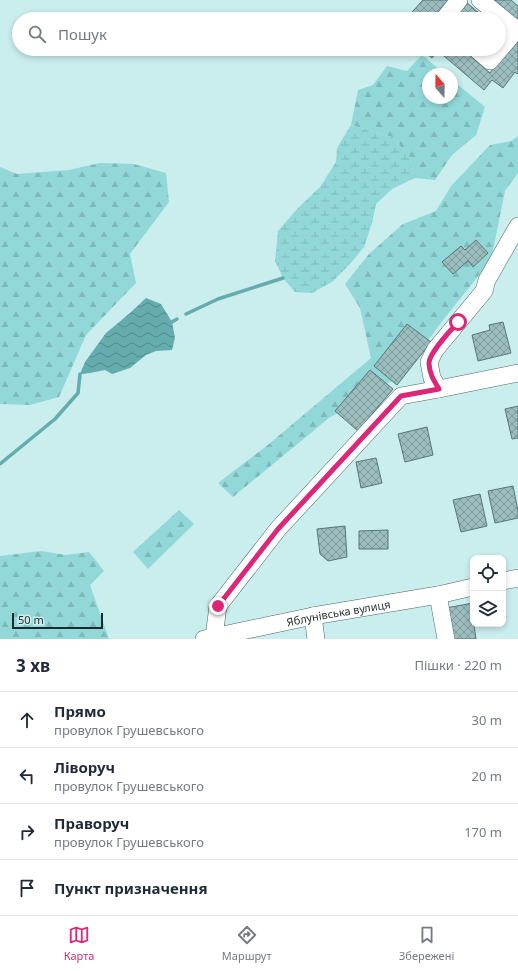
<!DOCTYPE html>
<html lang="uk">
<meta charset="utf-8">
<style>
:root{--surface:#fff;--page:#f6f6f7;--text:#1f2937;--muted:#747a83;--line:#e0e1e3;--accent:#db2777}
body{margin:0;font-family:"Noto Sans",sans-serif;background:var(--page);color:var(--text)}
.controls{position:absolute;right:12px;bottom:12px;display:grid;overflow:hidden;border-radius:8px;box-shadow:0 2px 6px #0003}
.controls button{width:36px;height:36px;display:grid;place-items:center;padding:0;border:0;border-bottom:1px solid var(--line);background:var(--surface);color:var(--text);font:20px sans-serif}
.compass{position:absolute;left:422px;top:68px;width:36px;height:36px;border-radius:50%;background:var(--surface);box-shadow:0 2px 6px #0003;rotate:340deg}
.scale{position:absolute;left:12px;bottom:10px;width:91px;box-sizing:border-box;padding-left:4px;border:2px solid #1d2a2a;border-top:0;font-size:11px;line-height:14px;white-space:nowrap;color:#1d2a2a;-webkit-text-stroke:3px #caedee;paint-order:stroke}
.stop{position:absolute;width:12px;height:12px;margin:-9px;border:3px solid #db2777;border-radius:50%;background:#fff}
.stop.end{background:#db2777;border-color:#fff;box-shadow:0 1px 4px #0008}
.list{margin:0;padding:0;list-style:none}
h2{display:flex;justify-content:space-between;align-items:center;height:52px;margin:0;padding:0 16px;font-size:17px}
h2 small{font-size:13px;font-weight:400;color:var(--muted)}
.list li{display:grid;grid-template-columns:26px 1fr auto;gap:12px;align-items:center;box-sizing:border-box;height:56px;padding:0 16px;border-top:1px solid var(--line)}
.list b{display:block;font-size:15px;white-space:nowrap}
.list p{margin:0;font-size:13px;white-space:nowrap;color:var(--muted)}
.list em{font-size:13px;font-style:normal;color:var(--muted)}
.icon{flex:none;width:22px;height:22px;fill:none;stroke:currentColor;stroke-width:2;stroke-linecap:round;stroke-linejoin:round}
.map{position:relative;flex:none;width:518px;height:639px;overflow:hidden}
.search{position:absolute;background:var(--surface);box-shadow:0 2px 6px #0003;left:12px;right:12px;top:12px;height:44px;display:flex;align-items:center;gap:10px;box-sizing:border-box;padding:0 14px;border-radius:22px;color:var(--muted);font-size:15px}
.sheet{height:276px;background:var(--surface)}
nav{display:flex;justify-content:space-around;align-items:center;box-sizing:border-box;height:56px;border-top:1px solid var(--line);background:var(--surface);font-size:11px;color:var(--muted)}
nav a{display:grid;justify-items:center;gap:2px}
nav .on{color:var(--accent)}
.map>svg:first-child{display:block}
.forest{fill:url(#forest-firs)}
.wetland{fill:url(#wetland-marsh)}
.water{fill:url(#water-waves)}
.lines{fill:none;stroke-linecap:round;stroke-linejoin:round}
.stream{stroke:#64acae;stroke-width:3.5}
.building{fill:url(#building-cross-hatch);stroke:#567676}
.minor-casing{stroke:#496869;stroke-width:18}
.minor{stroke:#fff;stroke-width:17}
.route{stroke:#db2777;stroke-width:5}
.labels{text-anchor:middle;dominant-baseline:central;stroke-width:3;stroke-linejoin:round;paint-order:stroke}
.street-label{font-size:11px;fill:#1d2a2a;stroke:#caedee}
</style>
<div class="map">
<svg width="518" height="639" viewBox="0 0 518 639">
<defs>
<pattern id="forest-firs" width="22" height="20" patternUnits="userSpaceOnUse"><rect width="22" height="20" fill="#93d8d9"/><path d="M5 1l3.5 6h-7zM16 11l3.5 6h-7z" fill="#7ebaba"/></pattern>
<pattern id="wetland-marsh" width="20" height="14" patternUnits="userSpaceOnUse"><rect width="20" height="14" fill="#93d8d9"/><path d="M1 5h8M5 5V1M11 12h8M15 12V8" fill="none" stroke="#7ebaba"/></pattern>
<pattern id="water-waves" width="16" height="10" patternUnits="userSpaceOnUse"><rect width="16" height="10" fill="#64acae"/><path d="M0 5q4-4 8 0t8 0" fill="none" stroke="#528c8e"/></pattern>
<pattern id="building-cross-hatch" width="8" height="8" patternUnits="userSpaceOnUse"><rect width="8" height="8" fill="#9cbdbe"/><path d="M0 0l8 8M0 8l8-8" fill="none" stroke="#7f9a9b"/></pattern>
</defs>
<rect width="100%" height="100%" fill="#caedee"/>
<g class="forest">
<path d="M422,55L445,74H428V98H452V80L485,107L476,135L452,155L435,180L415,178L409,156L392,137L351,125L358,90L373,85L387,66L407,71Z"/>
<path d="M518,136V173L505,191L491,260L440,324L402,375L329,418L233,497L218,483L269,444L371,358L360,308L345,284L369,254L403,224L436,211L451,186L490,145L511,141Z"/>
<path d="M100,163L134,164L166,173L169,202L130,254L136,283L86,335L59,397L30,405L0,404V167L17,174L69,170Z"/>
<path d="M179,510L194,524L148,569L133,552Z"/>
<path d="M41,551L66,555L89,552L104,571L90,585L109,639H0V556Z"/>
</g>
<path class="wetland" d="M351,125L392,137L409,156L415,178L392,189L376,204L372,223L364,247L350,264L332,282L312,293L295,292L283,278L275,261L278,231L297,209L320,187L336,162L337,148Z"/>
<path class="water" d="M146,298L161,304L172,322L175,338L172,350L156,351L146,355L130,368L112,374L105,370L90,373L80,374L85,362L106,333L130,313Z"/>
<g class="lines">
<g class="stream">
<path d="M186,314L218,299L283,278"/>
<path d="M172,322L177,319"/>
<path d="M0,464L55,419L78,393L80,374"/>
</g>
</g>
<g class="building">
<path d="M423,0H449L434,17V19H408L413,11Z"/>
<path d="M488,0H511L518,6V21Z"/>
<path d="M466,2L486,19H452Z"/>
<path d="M518,35V73L517,74L515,72L503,88L492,80L484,90L438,51L432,58L423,51L421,53L415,49H462L490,73Z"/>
<path d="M476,240L488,253L473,267L468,261L453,274L442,262L461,246L465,250Z"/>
<path d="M503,322L511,353L478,361L472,335L490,330L489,325Z"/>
<path d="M407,324L431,342L397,385L374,366Z"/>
<path d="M370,370L393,389L358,431L335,411Z"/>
<path d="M518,406V438L512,439L505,409Z"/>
<path d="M427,427L433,455L405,462L398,434Z"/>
<path d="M376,458L382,483L361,488L356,462Z"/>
<path d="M513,486L518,511V518L495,523L488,491Z"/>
<path d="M480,494L487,526L461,532L453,500Z"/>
<path d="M345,526L347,557L328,561L320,554L317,529Z"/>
<path d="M388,530V549H359V531Z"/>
<path d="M473,603V624H482L474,625L476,639H451L446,608Z"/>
</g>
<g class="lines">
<defs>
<g id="minor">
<path d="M480,0L516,29"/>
<path d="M444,19L459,0"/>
<path d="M476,49L490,61L518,28"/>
<path d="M518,226L487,280L484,291L435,350L429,362L432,378L439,389L518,373"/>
<path d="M503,581L518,578"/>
<path d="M438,595L446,639"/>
<path d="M313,616L316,639"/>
<path d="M214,637L218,606L278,529L401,396L439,389"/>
<path id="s1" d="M204,639L313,616L438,595L473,587"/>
</g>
</defs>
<use href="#minor" class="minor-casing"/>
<use href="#minor" class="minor"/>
</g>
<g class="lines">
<path class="route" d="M218,606L278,529L401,396L439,389C434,381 429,373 429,363C429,353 451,330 458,322"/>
</g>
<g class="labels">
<g class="street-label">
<text stroke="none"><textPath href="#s1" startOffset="137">Яблунівська вулиця</textPath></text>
</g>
</g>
</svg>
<div class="controls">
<button><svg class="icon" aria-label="locate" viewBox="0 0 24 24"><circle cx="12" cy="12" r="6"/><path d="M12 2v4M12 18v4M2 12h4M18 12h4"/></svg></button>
<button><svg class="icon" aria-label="layers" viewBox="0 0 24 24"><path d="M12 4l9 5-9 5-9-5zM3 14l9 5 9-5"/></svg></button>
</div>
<svg class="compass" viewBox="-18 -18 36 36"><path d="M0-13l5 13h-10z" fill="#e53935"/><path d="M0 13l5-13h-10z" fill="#747a83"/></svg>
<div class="scale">50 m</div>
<div class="stop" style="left:458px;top:322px"></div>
<div class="stop end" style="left:218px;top:606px"></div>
<div class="search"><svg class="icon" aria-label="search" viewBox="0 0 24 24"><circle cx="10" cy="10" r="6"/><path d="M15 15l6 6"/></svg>Пошук</div>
</div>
<section class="sheet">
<h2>3 хв<small>Пішки · 220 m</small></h2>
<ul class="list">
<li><svg class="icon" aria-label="ahead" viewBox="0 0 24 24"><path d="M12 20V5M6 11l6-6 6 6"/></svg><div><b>Прямо</b><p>провулок Грушевського</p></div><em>30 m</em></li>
<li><svg class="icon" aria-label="left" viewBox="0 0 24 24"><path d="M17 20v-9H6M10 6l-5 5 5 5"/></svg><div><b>Ліворуч</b><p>провулок Грушевського</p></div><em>20 m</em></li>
<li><svg class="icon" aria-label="right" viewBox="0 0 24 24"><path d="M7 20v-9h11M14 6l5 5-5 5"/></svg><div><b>Праворуч</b><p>провулок Грушевського</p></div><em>170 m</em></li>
<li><svg class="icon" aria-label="arrive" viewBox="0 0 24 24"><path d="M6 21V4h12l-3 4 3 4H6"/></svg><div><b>Пункт призначення</b></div></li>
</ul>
</section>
<nav>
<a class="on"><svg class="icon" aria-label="map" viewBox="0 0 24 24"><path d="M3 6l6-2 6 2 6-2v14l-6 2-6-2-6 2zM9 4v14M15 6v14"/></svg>Карта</a>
<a><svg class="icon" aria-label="directions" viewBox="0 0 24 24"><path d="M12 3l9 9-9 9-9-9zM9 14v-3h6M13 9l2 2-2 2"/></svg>Маршрут</a>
<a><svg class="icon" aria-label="saved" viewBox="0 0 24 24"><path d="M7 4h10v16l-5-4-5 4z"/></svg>Збережені</a>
</nav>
